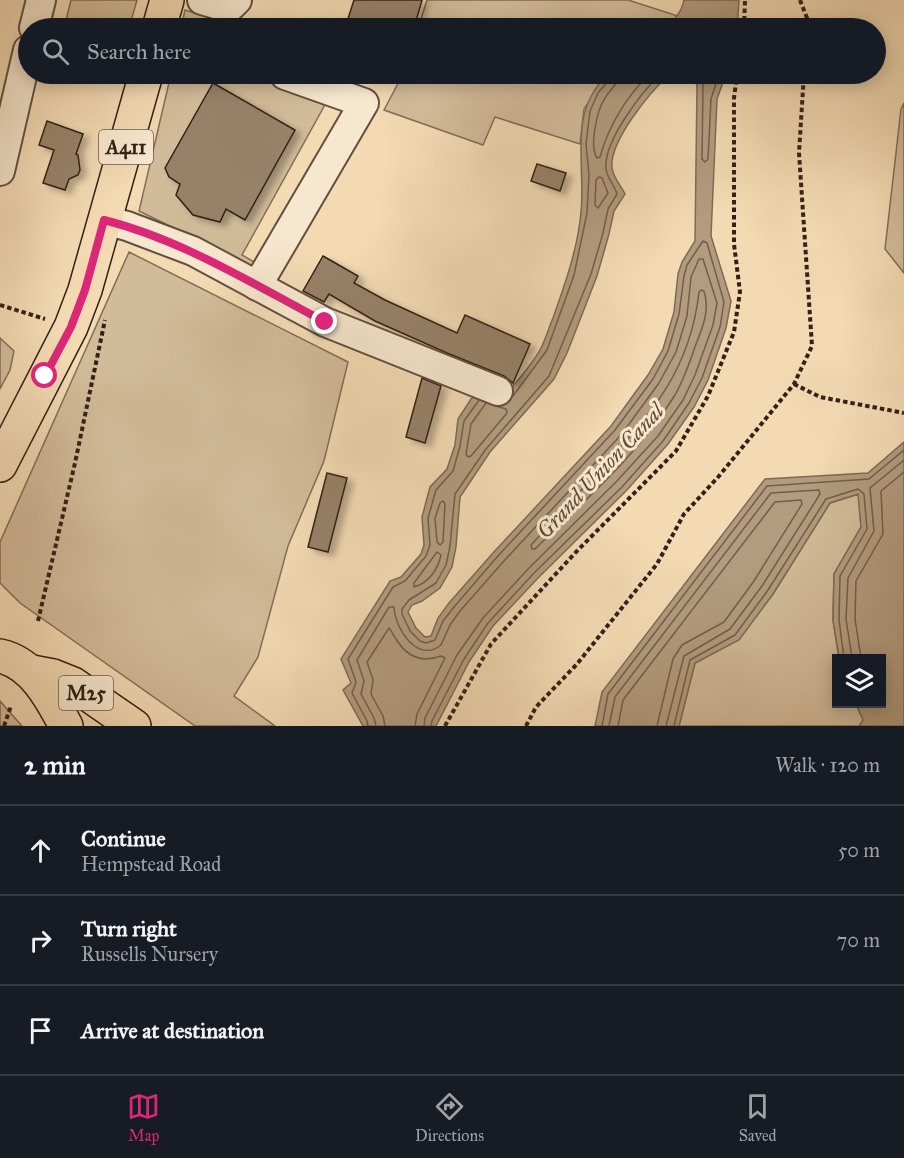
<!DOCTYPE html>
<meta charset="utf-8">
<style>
:root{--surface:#171b24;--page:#242831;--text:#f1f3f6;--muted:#9ea1a6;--line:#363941;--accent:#db2777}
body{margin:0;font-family:"IM FELL Great Primer",serif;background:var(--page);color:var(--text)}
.controls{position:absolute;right:18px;bottom:18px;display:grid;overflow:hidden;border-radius:0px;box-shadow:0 3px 15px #0003}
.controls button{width:54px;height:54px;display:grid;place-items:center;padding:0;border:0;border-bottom:2px solid var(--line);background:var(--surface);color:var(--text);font:30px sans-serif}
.stop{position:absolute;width:18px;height:18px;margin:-14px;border:4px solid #db2777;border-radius:50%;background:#fff}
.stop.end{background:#db2777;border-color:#fff;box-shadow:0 2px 6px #0008}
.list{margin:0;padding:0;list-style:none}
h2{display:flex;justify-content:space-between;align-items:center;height:78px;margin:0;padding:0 24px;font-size:26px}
h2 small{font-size:20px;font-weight:400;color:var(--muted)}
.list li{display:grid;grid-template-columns:39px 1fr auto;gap:18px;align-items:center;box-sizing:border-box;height:90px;padding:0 24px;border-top:2px solid var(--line)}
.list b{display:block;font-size:22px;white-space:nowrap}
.list p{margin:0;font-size:20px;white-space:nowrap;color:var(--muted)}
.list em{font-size:20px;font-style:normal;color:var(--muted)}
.icon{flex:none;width:33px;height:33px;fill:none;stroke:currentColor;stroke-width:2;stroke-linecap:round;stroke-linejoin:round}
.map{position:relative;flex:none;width:904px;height:726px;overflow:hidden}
.search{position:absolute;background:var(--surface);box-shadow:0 3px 15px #0003;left:18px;right:18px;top:18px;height:66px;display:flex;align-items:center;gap:15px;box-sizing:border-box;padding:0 21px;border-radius:33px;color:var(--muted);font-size:22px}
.sheet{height:348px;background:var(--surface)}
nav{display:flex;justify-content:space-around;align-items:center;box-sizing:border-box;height:84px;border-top:2px solid var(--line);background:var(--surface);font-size:16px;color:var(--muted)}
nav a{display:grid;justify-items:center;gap:3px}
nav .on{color:var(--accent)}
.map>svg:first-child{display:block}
.green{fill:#d2bb99;stroke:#826e58;stroke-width:1.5}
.water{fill:#b29b7e;stroke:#7f6a55;stroke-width:1.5}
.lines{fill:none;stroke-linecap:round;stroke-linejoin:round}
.shore{stroke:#725e4b;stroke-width:1.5}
.building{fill:#978169;stroke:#332118;stroke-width:1.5;filter:url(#shadow)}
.minor-casing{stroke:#634f3f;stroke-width:32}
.major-casing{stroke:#332118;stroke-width:36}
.highway-casing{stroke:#332118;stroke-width:36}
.path{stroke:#332118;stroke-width:4;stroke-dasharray:4.5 3;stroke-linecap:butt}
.minor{stroke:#f7e7ce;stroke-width:28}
.major{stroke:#f3dab3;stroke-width:33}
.highway{stroke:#f3dab3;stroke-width:33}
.route{stroke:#db2777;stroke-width:8}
.labels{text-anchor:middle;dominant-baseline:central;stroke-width:6;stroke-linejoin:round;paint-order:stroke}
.shield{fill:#f7e7ce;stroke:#6e5c4f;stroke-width:1.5}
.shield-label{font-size:20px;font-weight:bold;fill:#332118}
.water-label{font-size:22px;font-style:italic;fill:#5f4c3c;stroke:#f7e7ce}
</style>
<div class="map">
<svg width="904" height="726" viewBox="0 0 904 726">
<defs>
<filter id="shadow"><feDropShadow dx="6" dy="4" stdDeviation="3" flood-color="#0004"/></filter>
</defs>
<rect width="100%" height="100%" fill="#f3dab3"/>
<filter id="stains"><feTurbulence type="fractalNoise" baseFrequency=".00333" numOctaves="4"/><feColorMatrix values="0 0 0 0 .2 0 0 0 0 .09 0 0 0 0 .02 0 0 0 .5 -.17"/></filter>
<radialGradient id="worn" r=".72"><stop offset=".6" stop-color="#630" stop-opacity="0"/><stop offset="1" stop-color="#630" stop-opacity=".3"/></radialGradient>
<g class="green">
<path d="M71,0H137L129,28H64Z"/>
<path d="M427,0H628L678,16L666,28H418Z"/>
<path d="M185,10L243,28H181Z"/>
<path d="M171,74H278L327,101L242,255L256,263L252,269L215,248L139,211Z"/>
<path d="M403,74H608L584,109L580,144L495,117L483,145L384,110Z"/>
<path d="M904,103V273L885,249L901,109Z"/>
<path d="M129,252L348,362L324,461L288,546L258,657L234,696L275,726H195L20,603L0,583V542Z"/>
<path d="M0,338L14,351L10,370L0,389Z"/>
<path d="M859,494L861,527L834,574L833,620L839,658H836V704H856L864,720L859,726H679L695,663L739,639L773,594L830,503Z"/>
<path d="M0,701L22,726H0Z"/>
</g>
<g class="water">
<path d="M684,0H739L737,28H666C674,20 682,12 684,0Z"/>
<path d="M608,74H670C651,91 609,141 612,168C613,177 621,186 625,194L614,211L609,234L597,276L567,353L554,379L490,452L460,497L456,547L452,567L440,588L422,601L412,605L408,612L416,628L425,637L431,636L438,618L449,603L493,553L611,426L648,375L663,349L674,312L678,274L682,262L695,241L697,86L693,74H726L717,99L711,236L731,301L726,328L708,380L694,407L668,444L626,491L538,578L493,626L469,662L436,726H363L343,690L351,683L341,659L390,581L401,577L421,554L424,545L422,517L430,487L447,469L455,445L458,419L471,399L486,386L505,395C518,380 532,365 541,348C546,338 549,327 553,318C565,284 578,248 581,212C586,162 567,113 608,74Z"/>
<path d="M904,442V726H859L863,720L856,704H882V658H839L833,620L834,574L861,527L858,494L830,503L773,594L739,640L695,663L679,726H595L602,692L765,479L868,473Z"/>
</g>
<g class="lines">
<g class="shore">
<path d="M619,74C618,85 610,89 605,98C597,110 589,146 597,158L600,157C608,127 627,95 650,74"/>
<path d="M700,74L703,86L702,159L705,162L708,159L711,99L719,74"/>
<path d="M599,177L602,178L608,193L598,208L595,205L596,180Z"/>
<path d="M701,290L704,291C710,310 703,327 696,344C690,362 684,379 675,395C639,454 584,501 535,549H532L531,545C553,521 575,497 597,473C649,416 690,373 699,292Z"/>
<path d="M513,396L547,350L574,275L587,213L589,175L586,144L590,111L598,93L611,78L612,74"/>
<path d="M486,403L471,424L466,454L468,457L471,456L507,413L506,409L496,406"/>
<path d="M443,501L445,504L443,542L440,545L437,542L435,518L440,503Z"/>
<path d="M437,552L441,555C438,569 429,583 414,587V583Z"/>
<path d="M852,658L846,619L848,578L874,531L870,488L904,460"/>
<path d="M861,658L855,619L856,581L883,534L881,491L904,472"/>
<path d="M368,726L367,721L352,693L356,682L348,659L393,587L405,581L426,556L430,545L428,518L436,490L453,471L460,446L464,421L479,400"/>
<path d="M376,726L374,718L361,694L364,681L357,660L389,607H394C395,628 417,664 441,645L450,625L460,611L503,562L621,435L659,383L676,352L687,316L691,277L699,259H703L717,303L713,325L695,375L683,400L658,436L616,482L529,568L483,618L457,655L425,718L424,726"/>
<path d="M385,726L383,716L371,694L373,680L367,662L389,628C392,631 393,635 396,639C407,657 422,663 441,656L445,658L417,714L415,726"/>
<path d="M431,726L432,721L464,659L488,623L534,573L622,487L663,441L689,403L702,378L720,327L724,302L707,243L703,241L687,265L684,276L679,314L668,351L653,379L615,430L497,557L454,607L443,621L435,640L426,643L420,641L410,631L402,614V609L409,600L436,583L446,565L450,546L455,494L486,449L549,376L591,274L603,233L608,209L617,194C615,186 607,178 606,169C603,142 642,91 661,74"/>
<path d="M602,726L608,694L767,486L869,479L904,450"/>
<path d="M609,726L615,697L771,493L819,490L820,494L762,586L730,629L684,656L666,726"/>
<path d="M618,726L623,700L775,502L801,500L802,504L754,581L724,622L682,645L673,659L657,726"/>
<path d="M674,726L690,660L735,635L768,590L826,499L858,489L864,494L867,529L840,576L839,620L844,658"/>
</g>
</g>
<g class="building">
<path d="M354,0H422L414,28H345Z"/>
<path d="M213,83L295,130L245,220L226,209L220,222L193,215L176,195L180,184L169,177L165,168Z"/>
<path d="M47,121L83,134L76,154L78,155L80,170L78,175L69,179L65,190L43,183L54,150L39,145Z"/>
<path d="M537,164L566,173L560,191L531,181Z"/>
<path d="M323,256L358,276L354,283L385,300L457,333L465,315L530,344L513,383L504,376L447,353L375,321L329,294L324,302L303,291Z"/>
<path d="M422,378L441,386L425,443L406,437Z"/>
<path d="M327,473L347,478L328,552L308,547Z"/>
</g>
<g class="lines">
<defs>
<g id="minor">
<path d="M202,0L219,5L231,6L237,0"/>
<path d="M34,28L41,0"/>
<path d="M0,171L28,50"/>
<path d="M104,220L127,226L193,251L325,322L498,391"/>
<path d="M257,286L364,103L285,75"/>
</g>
<g id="major">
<path d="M159,28L167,0"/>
<path d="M0,465L71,327L85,290L146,74"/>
</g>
<g id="highway">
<path d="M0,656C33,663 51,698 66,726"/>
<path d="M32,672L53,676L73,684L134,726"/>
</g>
</defs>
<use href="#minor" class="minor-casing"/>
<use href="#major" class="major-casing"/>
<use href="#highway" class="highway-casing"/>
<g class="path">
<path d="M800,0L807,18L806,28"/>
<path d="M744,28L745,0"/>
<path d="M0,305L45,319"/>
<path d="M794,384L820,397L904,413"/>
<path d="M38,621L75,463L105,320"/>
<path d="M4,726L11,706"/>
<path d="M445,726L491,644L576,552L676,451L708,396L734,332L740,292L734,244V98L737,74"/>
<path d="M526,726L536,707L577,664L657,564L684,514L719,476L794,384L812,346L799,153L804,74"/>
</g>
<use href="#minor" class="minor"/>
<use href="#major" class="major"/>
<use href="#highway" class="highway"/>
</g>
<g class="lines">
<path class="route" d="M45,376L71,327L85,290L104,220C183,240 253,284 325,322"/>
</g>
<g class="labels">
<g class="shield">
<rect x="99" y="130" width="54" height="34" rx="4.5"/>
<rect x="59" y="676" width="54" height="34" rx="4.5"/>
</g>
<g class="shield-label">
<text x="126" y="147">A411</text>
<text x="86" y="693">M25</text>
</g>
<g class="water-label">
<text transform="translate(600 471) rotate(-47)">Grand Union Canal</text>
</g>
</g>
<rect width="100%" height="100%" filter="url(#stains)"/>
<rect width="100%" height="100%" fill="url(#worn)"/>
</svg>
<div class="controls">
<button><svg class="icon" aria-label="layers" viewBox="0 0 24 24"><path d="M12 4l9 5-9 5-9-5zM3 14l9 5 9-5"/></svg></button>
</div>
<div class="stop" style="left:45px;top:376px"></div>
<div class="stop end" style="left:325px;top:322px"></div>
<div class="search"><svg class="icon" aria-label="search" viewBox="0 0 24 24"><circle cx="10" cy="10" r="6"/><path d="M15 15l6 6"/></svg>Search here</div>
</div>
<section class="sheet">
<h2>2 min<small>Walk · 120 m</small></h2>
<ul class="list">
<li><svg class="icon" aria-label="ahead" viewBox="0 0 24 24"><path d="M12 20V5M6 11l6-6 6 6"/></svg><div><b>Continue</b><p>Hempstead Road</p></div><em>50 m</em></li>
<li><svg class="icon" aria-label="right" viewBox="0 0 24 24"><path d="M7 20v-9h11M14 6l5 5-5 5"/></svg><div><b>Turn right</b><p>Russells Nursery</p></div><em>70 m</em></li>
<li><svg class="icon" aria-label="arrive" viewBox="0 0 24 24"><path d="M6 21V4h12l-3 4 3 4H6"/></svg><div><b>Arrive at destination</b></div></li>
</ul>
</section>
<nav>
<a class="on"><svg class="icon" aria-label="map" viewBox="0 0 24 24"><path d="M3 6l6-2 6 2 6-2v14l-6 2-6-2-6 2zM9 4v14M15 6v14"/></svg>Map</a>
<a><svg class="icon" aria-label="directions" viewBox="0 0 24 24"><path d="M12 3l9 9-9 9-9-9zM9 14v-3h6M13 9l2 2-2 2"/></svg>Directions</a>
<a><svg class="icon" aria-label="saved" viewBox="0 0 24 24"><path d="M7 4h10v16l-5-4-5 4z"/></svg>Saved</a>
</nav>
